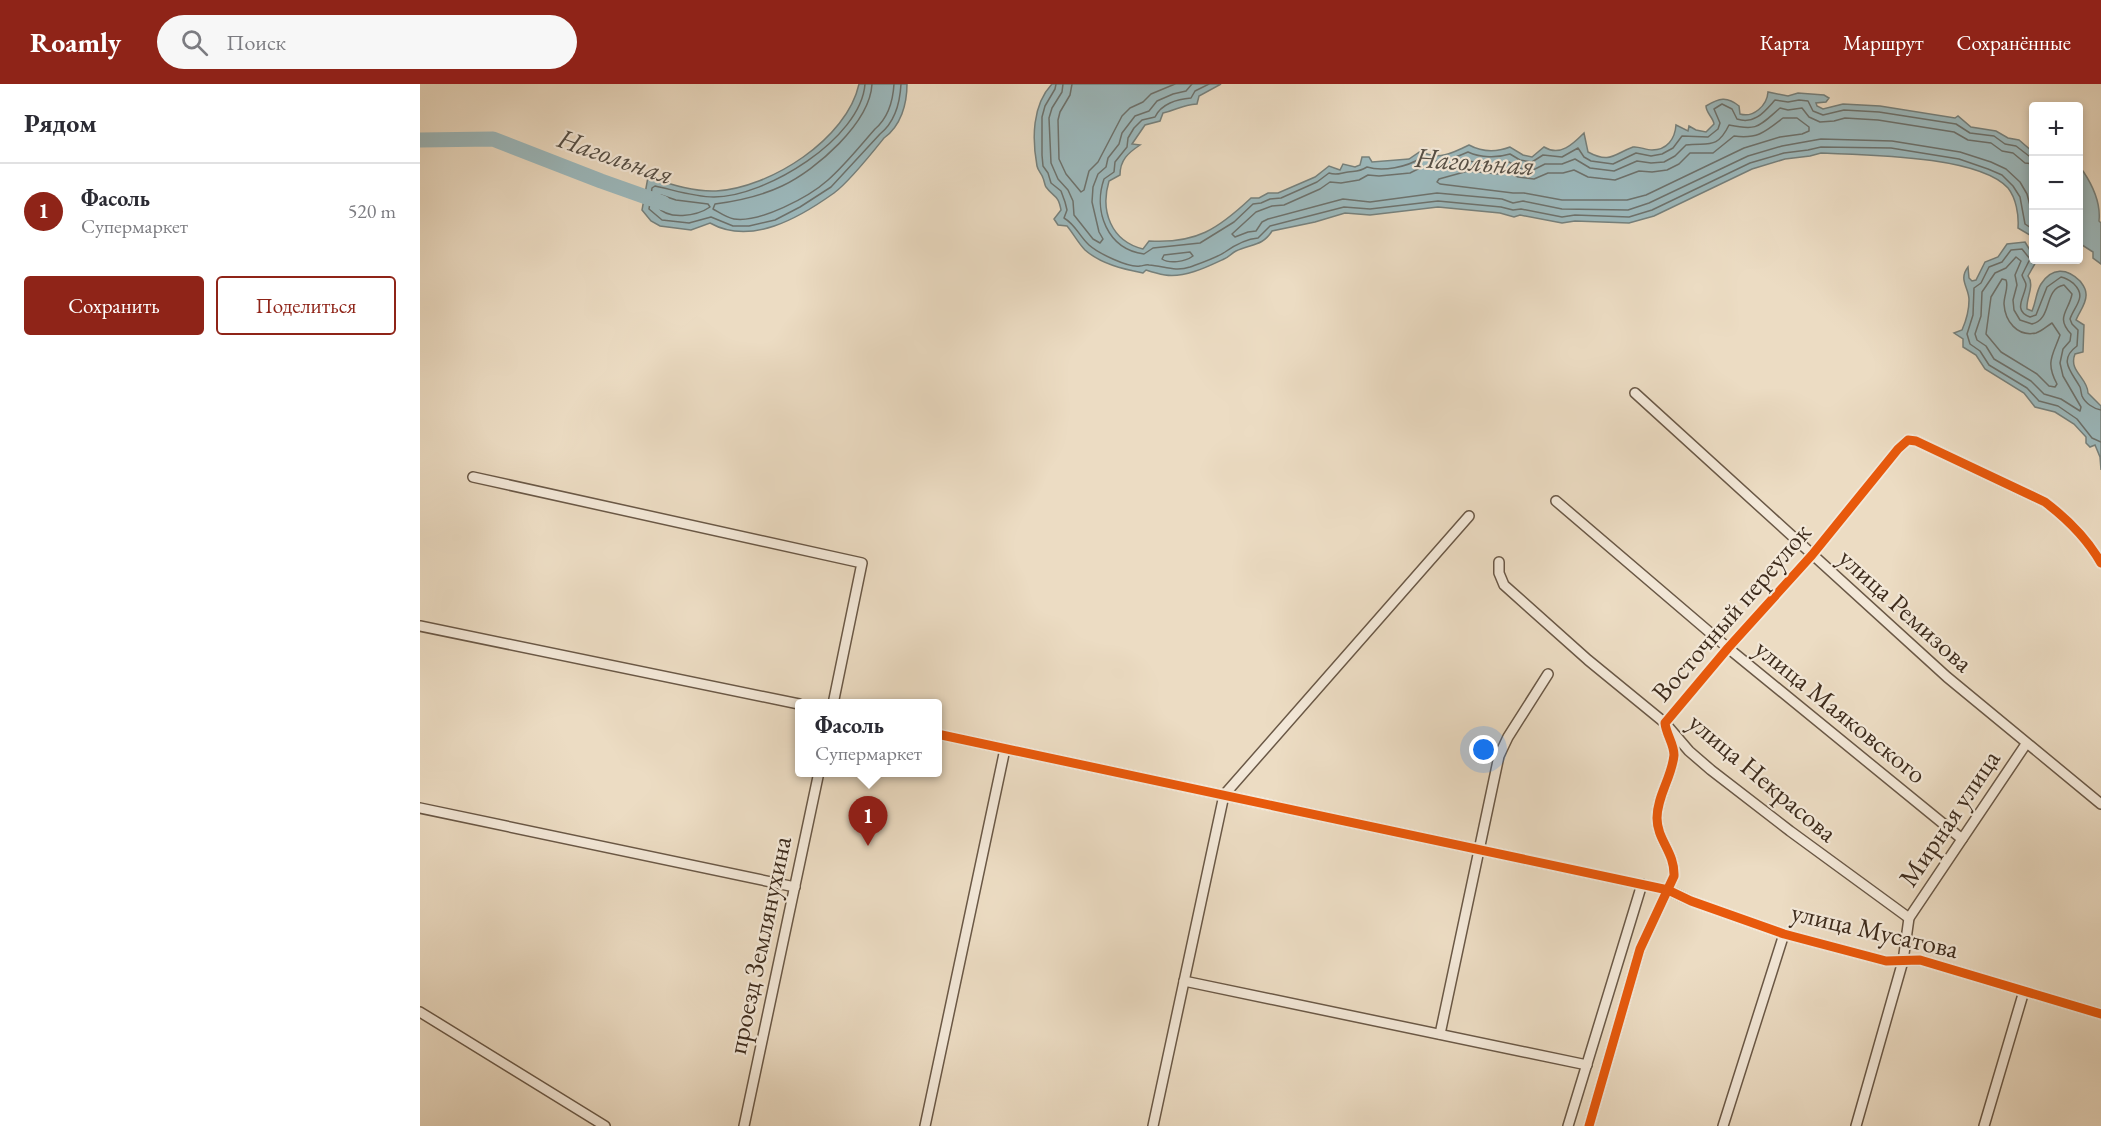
<!DOCTYPE html>
<html lang="ru">
<meta charset="utf-8">
<style>
:root{--surface:#fff;--page:#f7f7f7;--text:#2b2b33;--muted:#7c7c81;--line:#e1e1e2;--accent:#8f2418}
body{margin:0;font-family:"EB Garamond",serif;background:var(--page);color:var(--text)}
.controls{position:absolute;right:18px;top:18px;display:grid;overflow:hidden;border-radius:6px;box-shadow:0 3px 9px #0003}
.controls button{width:54px;height:54px;display:grid;place-items:center;padding:0;border:0;border-bottom:2px solid var(--line);background:var(--surface);color:var(--text);font:30px sans-serif}
.you{position:absolute;left:1064px;top:666px;width:21px;height:21px;margin:-15px;border:4px solid #fff;border-radius:50%;background:#1a73e8;box-shadow:0 0 0 9px #1a73e833}
.badge{display:grid;place-items:center;width:39px;height:39px;border-radius:50%;background:var(--accent);color:#fff;font-size:20px;font-weight:700}
.pin{position:absolute;translate:-50% -50px;filter:drop-shadow(0 2px 3px #0008)}
.pin::after{content:'';position:absolute;top:32px;width:21px;height:18px;background:inherit;clip-path:polygon(0 0,100% 0,50% 100%)}
.popup{position:absolute;left:375px;top:615px;width:147px;height:78px;box-sizing:border-box;display:grid;place-content:center;border-radius:6px;background:var(--surface);filter:drop-shadow(0 2px 4px #0005);font-size:20px;white-space:nowrap;color:var(--muted)}
.popup b{font-size:22px;color:var(--text)}
.popup::after{content:'';position:absolute;left:50%;top:100%;margin-left:-12px;border:12px solid transparent;border-top-color:var(--surface)}
.list{margin:0;padding:0;list-style:none}
h2{display:flex;justify-content:space-between;align-items:center;height:78px;margin:0;padding:0 24px;font-size:26px}
h2 small{font-size:20px;font-weight:400;color:var(--muted)}
.list li{display:grid;grid-template-columns:39px 1fr auto;gap:18px;align-items:center;box-sizing:border-box;height:96px;padding:0 24px;border-top:2px solid var(--line)}
.list b{display:block;font-size:22px;white-space:nowrap}
.list p{margin:0;font-size:20px;white-space:nowrap;color:var(--muted)}
.list em{font-size:20px;font-style:normal;color:var(--muted)}
.actions{display:flex;gap:12px;padding:18px 24px}
.actions a{flex:1;padding:14px 0;border:2px solid var(--accent);border-radius:6px;text-align:center;font-size:21px;color:var(--accent)}
.actions .main{background:var(--accent);color:#fff}
.icon{flex:none;width:33px;height:33px;fill:none;stroke:currentColor;stroke-width:2;stroke-linecap:round;stroke-linejoin:round}
.map{position:relative;flex:none;width:1681px;height:1042px;overflow:hidden}
header{display:flex;align-items:center;gap:36px;box-sizing:border-box;height:84px;padding:0 30px;background:var(--accent);color:#fff}
header strong{font-size:28px}
nav{display:flex;gap:33px;margin-inline-start:auto;font-size:21px}
.search{width:420px;height:54px;background:var(--page);display:flex;align-items:center;gap:15px;box-sizing:border-box;padding:0 21px;border-radius:33px;color:var(--muted);font-size:22px}
main{display:flex}
aside{flex:1;background:var(--surface)}
.map>svg:first-child{display:block}
.water{fill:#9cb9bd;stroke:#76817d;stroke-width:1.5}
.lines{fill:none;stroke-linecap:round;stroke-linejoin:round}
.shore{stroke:#6d726d;stroke-width:1.5}
.river{stroke:#9cb9bd;stroke-width:15}
.street-casing{stroke:#6a5846;stroke-width:12}
.street{stroke:#f3e8d8;stroke-width:9}
.cycleway-casing{stroke:#f3e8d8;stroke-width:13}
.cycleway{stroke:#e8590c;stroke-width:9}
.labels{text-anchor:middle;dominant-baseline:central;stroke-width:4.5;stroke-linejoin:round;paint-order:stroke}
.street-label{font-size:27px;fill:#3e2c1d;stroke:#f3e8d8}
.water-label{font-size:28px;font-style:italic;fill:#564f45;stroke:#f3e8d8}
</style>
<header>
<strong>Roamly</strong>
<div class="search"><svg class="icon" aria-label="search" viewBox="0 0 24 24"><circle cx="10" cy="10" r="6"/><path d="M15 15l6 6"/></svg>Поиск</div>
<nav><a>Карта</a><a>Маршрут</a><a>Сохранённые</a></nav>
</header>
<main>
<aside>
<h2>Рядом<small></small></h2>
<ul class="list">
<li><span class="badge">1</span><div><b>Фасоль</b><p>Супермаркет</p></div><em>520 m</em></li>
</ul>
<div class="actions"><a class="main">Сохранить</a><a>Поделиться</a></div>
</aside>
<div class="map">
<svg width="1681" height="1042" viewBox="0 0 1681 1042">
<rect width="100%" height="100%" fill="#ecdcc3"/>
<filter id="stains"><feTurbulence type="fractalNoise" baseFrequency=".00333" numOctaves="4"/><feColorMatrix values="0 0 0 0 .2 0 0 0 0 .09 0 0 0 0 .02 0 0 0 .5 -.17"/></filter>
<radialGradient id="worn" r=".72"><stop offset=".6" stop-color="#630" stop-opacity="0"/><stop offset="1" stop-color="#630" stop-opacity=".3"/></radialGradient>
<g class="water">
<path d="M439,0H487C487,20 481,42 464,54C452,69 429,98 414,109C379,134 331,162 290,139L271,146L240,142L231,137L222,126L228,93C250,100 273,108 296,107C350,104 427,55 439,0Z"/>
<path d="M632,0H801L779,12L777,20C761,21 757,26 743,29L740,37L725,41L712,60L720,61C708,69 700,76 700,91L689,97C680,127 691,157 723,165L729,157C776,160 798,145 831,114H839L848,109H858L895,93L909,82L920,86L923,80L935,83L940,81L942,73H949L952,78L989,75L1001,67C1017,77 1033,69 1049,61C1062,68 1077,68 1090,63L1103,71L1112,73L1124,63C1140,73 1153,60 1164,49L1168,68C1190,80 1194,70 1213,63C1218,62 1226,66 1232,66C1247,66 1255,55 1256,41L1268,47L1269,42L1276,46L1286,48L1294,40C1293,33 1286,29 1286,22C1299,14 1307,12 1319,22L1320,30C1333,34 1347,22 1348,8L1368,12L1378,9L1404,11L1409,14L1406,18L1396,19L1397,22L1403,25L1423,20L1460,22L1535,34L1538,32L1551,43L1576,47L1588,54L1599,56L1613,68V153L1598,144C1599,131 1596,114 1588,104C1558,71 1444,71 1401,69L1390,72L1365,75L1332,85L1234,132L1209,139L1155,137L1142,139L1100,131L1094,133L1080,129L1018,123L950,131L925,129L895,138L852,147C843,162 831,160 816,167C812,169 809,173 804,175C787,183 765,194 745,191C739,190 732,188 726,186L723,189C703,185 681,180 665,166C658,159 653,149 647,142L638,141L634,135L641,126C638,110 634,114 626,103C625,102 624,96 623,94C622,90 618,87 617,82C612,55 612,21 632,0Z"/>
<path d="M1659,84L1663,87C1673,102 1681,119 1679,137L1681,139V180L1673,174V168L1659,159Z"/>
<path d="M1605,158L1613,171L1614,176H1617L1608,192C1615,201 1606,214 1607,225L1612,227C1616,218 1616,208 1621,200C1632,183 1647,184 1660,197C1663,201 1666,204 1666,210C1667,219 1659,228 1656,236L1664,241L1663,268L1655,270C1648,287 1668,294 1668,309L1681,322V386L1680,373L1675,361L1670,363L1666,359V353L1654,340L1635,328L1615,323L1604,309L1565,285L1556,271L1543,263V255L1534,249L1542,246C1546,237 1549,227 1549,216C1549,203 1538,196 1548,183L1549,194L1552,197L1556,196L1565,178L1578,173L1587,160Z"/>
</g>
<g class="lines">
<g class="shore">
<path d="M445,0C441,55 345,113 294,113C274,113 254,106 235,102L232,104L229,125L242,136L269,139L291,133L313,142H329L355,136L380,123L411,103L460,50C475,38 480,19 481,0"/>
<path d="M452,0C450,39 396,86 362,102C341,112 318,117 295,120L293,125C300,129 307,134 314,135C340,139 389,113 408,96C425,81 440,62 455,45C468,34 473,17 474,0"/>
<path d="M636,0L635,5L625,22L622,33V71L623,82L628,89L631,99L641,107L645,118L647,126L644,134C656,141 659,152 669,161C678,169 708,184 720,182C723,182 726,180 729,181C744,182 755,188 770,183C781,179 796,174 805,168C815,161 825,155 838,154L850,142L924,123L950,125L1018,117L1081,123L1093,126L1101,125L1142,133L1155,131L1209,133L1232,126L1330,79L1364,69L1388,66L1401,63L1471,64L1539,75L1568,85L1582,91L1593,102L1600,113L1605,140L1614,146"/>
<path d="M643,0L642,8L632,24L629,34L631,79L638,95L648,106L653,117L654,131L673,155L680,159L683,155L679,148L672,118L673,103L678,90L686,83L688,74L699,60L702,49L715,32L729,27L737,17L753,10L766,7L772,0"/>
<path d="M652,0L650,11L640,28L638,36L639,75L646,90L661,108L664,106L669,87L678,78L702,32L710,24L723,18L731,10L755,0"/>
<path d="M789,0L775,7L771,14C757,15 741,20 735,33L722,36L714,44L708,54L707,63L695,78L694,88L684,95C673,127 687,165 724,170L733,164L780,159L814,138L833,120L841,119L850,115L861,114L897,98L909,89C917,92 920,89 928,88C936,87 939,88 947,83C963,88 987,83 1001,74C1018,81 1032,75 1048,68C1061,74 1077,74 1090,70L1100,76L1112,78L1123,71L1142,73L1158,64L1164,73L1171,77L1193,80L1216,69L1231,72L1242,70L1253,64L1262,52L1288,53L1298,45L1300,39L1294,25L1302,20L1312,25L1317,35C1335,41 1345,27 1355,16L1368,18L1379,16L1388,17L1393,27L1403,31L1424,26L1459,28L1536,40L1550,49L1574,52L1585,60L1596,62L1609,72L1614,73"/>
<path d="M1363,34H1377L1389,43V47L1382,50L1360,53L1324,64L1226,111L1207,116H1142L1104,109H1093L1020,100L1017,98L1019,95L1048,87L1078,90L1088,88L1098,93L1114,95L1128,89H1143L1154,86L1168,93L1195,96L1219,87L1232,88L1247,86L1259,80L1270,69H1293L1314,52C1338,55 1345,48 1363,34Z"/>
<path d="M1614,80L1605,79L1593,69L1582,67L1571,59L1548,56L1534,48L1458,36L1425,34L1414,37L1400,38L1389,33L1382,24L1368,26L1360,24C1338,43 1338,47 1309,41C1297,66 1288,58 1266,61L1255,72L1244,78L1231,79L1217,77L1194,87L1170,84L1155,75L1142,80H1125L1113,86L1099,84L1089,78L1079,81L1048,77L1016,86L1002,83L990,89L959,92L948,91L939,96L921,99L910,98L900,105L864,121L852,122L836,128L812,150L815,153L828,148L836,147L842,138L848,135L923,115L950,118L1017,109L1082,115L1093,119L1103,117L1142,125L1208,126L1229,119L1328,72L1362,62L1401,55L1472,57L1540,68L1571,78L1586,85L1600,98L1607,110L1614,137"/>
<path d="M241,111L256,116L288,120L290,123C277,132 248,137 237,122L238,113Z"/>
<path d="M770,168L773,172C765,178 749,180 742,175L744,171Z"/>
<path d="M1596,173L1601,177L1595,191L1597,201L1593,216L1594,226L1600,236L1612,240C1633,235 1623,205 1644,201L1652,210C1649,227 1635,233 1651,250L1650,257L1643,265L1640,279L1643,292L1661,323L1660,327L1641,315L1624,310L1611,297L1574,275L1566,262L1557,256L1555,250L1561,232L1562,208L1575,189L1586,184Z"/>
<path d="M1582,195L1586,196C1589,203 1584,211 1584,220C1585,237 1597,253 1616,249C1622,247 1627,242 1632,239L1640,251C1633,271 1625,278 1637,300L1635,303L1629,302L1617,290L1581,268L1566,250L1571,213Z"/>
<path d="M1681,326C1674,325 1665,319 1662,312C1661,309 1661,306 1660,303C1651,287 1638,276 1657,262L1658,246L1652,240L1650,235C1655,221 1667,213 1654,200C1649,196 1647,194 1641,193L1627,203L1616,231L1610,233C1592,226 1605,213 1606,201C1606,198 1603,195 1602,191L1610,175L1602,165L1591,166L1582,178L1569,183L1561,199L1554,204L1553,231L1547,250L1550,260L1560,267L1569,281L1607,304L1619,317L1638,322L1657,335L1672,354L1681,358"/>
</g>
<path class="river" d="M0,56L73,55L181,97L243,119"/>
<defs>
<g id="street">
<path d="M1215,309L1527,593L1681,720"/>
<path d="M53,393L442,479L413,620"/>
<path d="M1136,417L1308,564L1542,755"/>
<path d="M1079,478V489L1084,501L1168,576L1245,639L1269,667L1291,686L1370,747L1489,834"/>
<path d="M0,542L379,620"/>
<path d="M517,650L1248,806L1271,817L1364,850L1466,877L1500,876L1681,930"/>
<path d="M0,724L375,803"/>
<path d="M764,897L1167,981"/>
<path d="M0,928L185,1042"/>
<path d="M1020,950L1079,672L1088,653L1128,590"/>
<path d="M324,1042L399,688"/>
<path d="M505,1042L585,665"/>
<path d="M733,1042L804,711L1049,432"/>
<path d="M1148,1042L1222,800"/>
<path d="M1169,1042L1220,865L1254,792C1255,768 1237,756 1237,734C1237,712 1252,693 1254,671C1254,660 1246,650 1245,639L1308,564L1392,471L1478,365L1488,356L1496,357L1625,418C1646,434 1668,456 1681,479"/>
<path d="M1303,1042L1364,850"/>
<path d="M1436,1042L1483,877L1489,834L1606,660"/>
<path d="M1564,1042L1604,907"/>
</g>
</defs>
<use href="#street" class="street-casing"/>
<use href="#street" class="street"/>
<defs>
<g id="cycleway">
<path d="M517,650L1248,806L1271,817L1364,850L1466,877L1500,876L1681,930"/>
<path d="M1169,1042L1220,865L1254,792C1255,768 1237,756 1237,734C1237,712 1252,693 1254,671C1254,660 1246,650 1245,639L1308,564L1392,471L1478,365L1488,356L1496,357L1625,418C1646,434 1668,456 1681,479"/>
</g>
</defs>
<use href="#cycleway" class="cycleway-casing"/>
<use href="#cycleway" class="cycleway"/>
</g>
<g class="labels">
<g class="street-label">
<text transform="translate(1486 526) rotate(42)">улица Ремизова</text>
<text transform="translate(1311 528) rotate(-49)">Восточный переулок</text>
<text transform="translate(1421 627) rotate(39)">улица Маяковского</text>
<text transform="translate(1343 693) rotate(40)">улица Некрасова</text>
<text transform="translate(1529 734) rotate(-56)">Мирная улица</text>
<text transform="translate(1455 846) rotate(13)">улица Мусатова</text>
<text transform="translate(339 861) rotate(-78)">проезд Землянухина</text>
</g>
<g class="water-label">
<text transform="translate(196 72) rotate(19)">Нагольная</text>
<text transform="translate(1055 77) rotate(4)">Нагольная</text>
</g>
</g>
<rect width="100%" height="100%" filter="url(#stains)"/>
<rect width="100%" height="100%" fill="url(#worn)"/>
</svg>
<div class="controls">
<button>+</button>
<button>−</button>
<button><svg class="icon" aria-label="layers" viewBox="0 0 24 24"><path d="M12 4l9 5-9 5-9-5zM3 14l9 5 9-5"/></svg></button>
</div>
<div class="you"></div>
<div class="pin badge" style="left:448px;top:762px">1</div>
<div class="popup"><b>Фасоль</b>Супермаркет</div>
</div>
</main>
